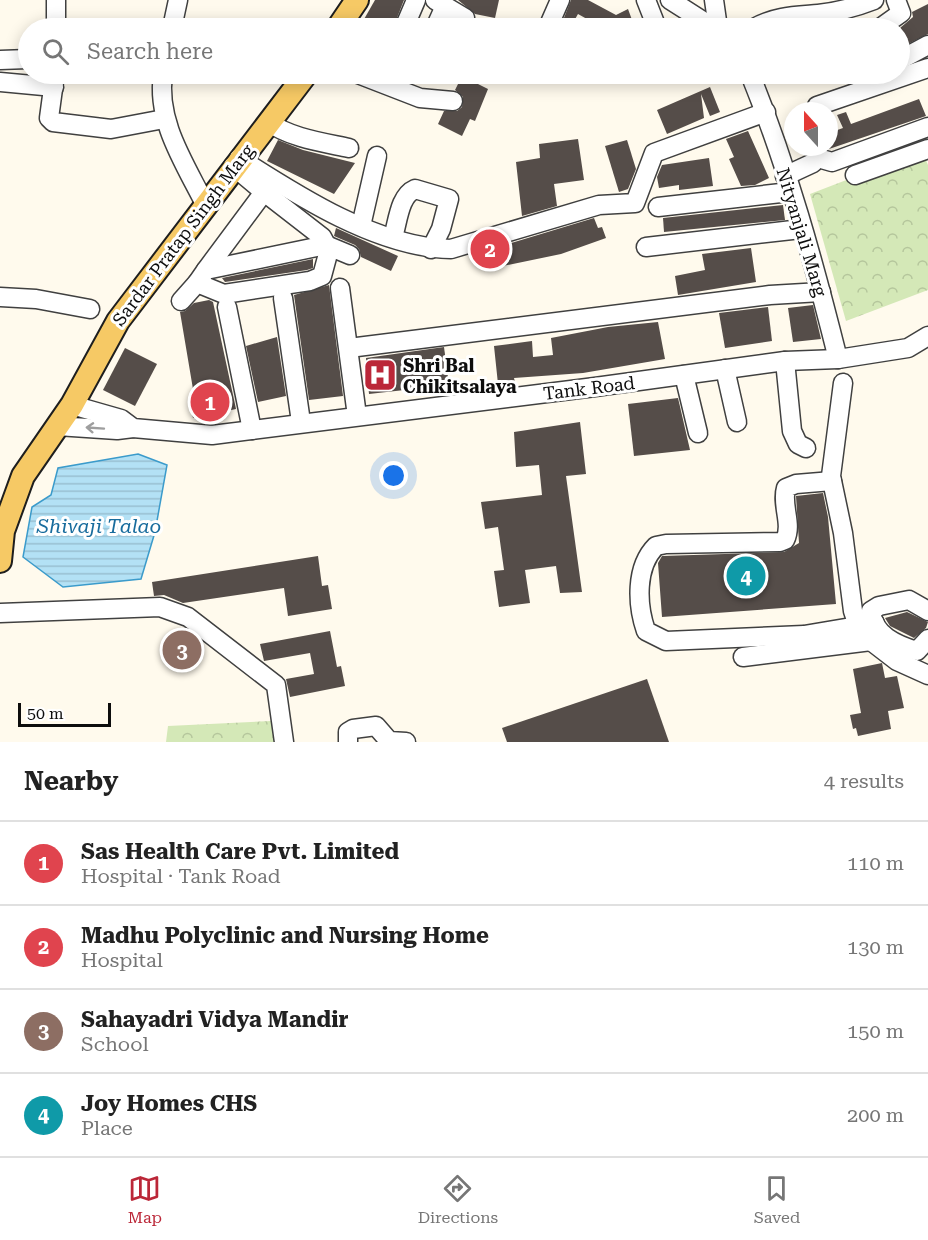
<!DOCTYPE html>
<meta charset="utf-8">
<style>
:root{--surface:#fff;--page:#f6f6f6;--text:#222;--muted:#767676;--line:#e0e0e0;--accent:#bb2738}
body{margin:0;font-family:"Roboto Serif",serif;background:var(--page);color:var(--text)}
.compass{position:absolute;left:784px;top:102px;width:54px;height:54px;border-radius:50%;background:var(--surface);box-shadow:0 3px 15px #0003;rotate:339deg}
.scale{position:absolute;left:18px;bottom:15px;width:93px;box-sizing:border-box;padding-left:6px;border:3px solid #0d0d0d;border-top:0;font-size:16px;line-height:21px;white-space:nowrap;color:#0d0d0d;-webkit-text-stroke:4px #fff;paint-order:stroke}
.you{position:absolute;left:394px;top:476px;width:21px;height:21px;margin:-15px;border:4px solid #fff;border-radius:50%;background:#1a73e8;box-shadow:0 0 0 9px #1a73e833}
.badge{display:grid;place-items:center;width:39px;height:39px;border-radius:50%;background:var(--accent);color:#fff;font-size:20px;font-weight:700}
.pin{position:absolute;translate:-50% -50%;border:3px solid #fff;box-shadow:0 2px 6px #0006}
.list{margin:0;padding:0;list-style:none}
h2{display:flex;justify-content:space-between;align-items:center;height:78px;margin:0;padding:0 24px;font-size:26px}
h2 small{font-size:20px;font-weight:400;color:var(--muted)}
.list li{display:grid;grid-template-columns:39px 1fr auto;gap:18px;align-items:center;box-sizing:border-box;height:84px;padding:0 24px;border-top:2px solid var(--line)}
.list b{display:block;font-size:22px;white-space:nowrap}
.list p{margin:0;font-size:20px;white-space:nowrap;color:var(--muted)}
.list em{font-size:20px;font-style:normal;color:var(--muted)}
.icon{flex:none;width:33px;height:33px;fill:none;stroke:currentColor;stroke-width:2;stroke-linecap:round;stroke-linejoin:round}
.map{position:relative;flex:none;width:928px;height:742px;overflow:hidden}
.search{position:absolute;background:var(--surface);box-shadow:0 3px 15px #0003;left:18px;right:18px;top:18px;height:66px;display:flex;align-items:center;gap:15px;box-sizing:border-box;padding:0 21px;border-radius:33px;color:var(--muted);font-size:22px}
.sheet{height:414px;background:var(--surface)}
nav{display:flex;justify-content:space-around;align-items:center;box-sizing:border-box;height:84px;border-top:2px solid var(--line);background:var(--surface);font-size:16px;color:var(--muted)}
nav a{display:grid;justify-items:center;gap:3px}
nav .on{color:var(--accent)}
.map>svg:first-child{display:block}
.park{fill:url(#park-crowns)}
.water{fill:url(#water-rules);stroke:#3b9bcb;stroke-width:1.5}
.building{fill:#554d49}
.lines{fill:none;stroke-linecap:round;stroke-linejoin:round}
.minor-casing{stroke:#404040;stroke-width:21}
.major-casing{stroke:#1e1e1e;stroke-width:26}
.minor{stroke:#fff;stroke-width:18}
.major{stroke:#f6c965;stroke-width:22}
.oneway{stroke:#9e9e9e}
.labels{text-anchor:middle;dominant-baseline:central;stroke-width:6;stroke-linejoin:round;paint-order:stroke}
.street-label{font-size:18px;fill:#0d0d0d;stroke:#fff}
.poi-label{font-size:18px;font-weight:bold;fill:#0d0d0d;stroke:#fff;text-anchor:start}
.water-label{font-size:20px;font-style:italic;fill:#186c9d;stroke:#fff}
</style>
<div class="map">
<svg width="928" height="742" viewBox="0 0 928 742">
<defs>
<pattern id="park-crowns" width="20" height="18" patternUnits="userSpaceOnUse" patternTransform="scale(1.5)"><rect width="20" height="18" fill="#d4e8b7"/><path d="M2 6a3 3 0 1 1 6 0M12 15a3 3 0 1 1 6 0" fill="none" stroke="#b5c69c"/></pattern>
<pattern id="water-rules" width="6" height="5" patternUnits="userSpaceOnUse" patternTransform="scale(1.5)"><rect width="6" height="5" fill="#b3e1f5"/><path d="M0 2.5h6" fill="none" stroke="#99c0d1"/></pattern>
</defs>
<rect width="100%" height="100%" fill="#fffaed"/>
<g class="park">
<path d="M925,158L928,165V290L846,321L810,194L901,159Z"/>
<path d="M271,721L275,742H166L168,726Z"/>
</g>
<path class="water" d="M138,454L167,465L155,532L141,579L63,587L23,557L32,507L51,495L58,468Z"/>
<g class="building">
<path d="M375,0H404L393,28H359Z"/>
<path d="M458,0H499L495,18L475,14Z"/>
<path d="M571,0H588L616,15L628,9L635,28H603L578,14L570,28H560Z"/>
<path d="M928,4V34L900,48V28L913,17L912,12Z"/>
<path d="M462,76L488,89L475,121L470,119L462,136L438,124L444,111H457L462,107L463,97L455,90Z"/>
<path d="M710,87L720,112L710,116L701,94L704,118L667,134L657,110Z"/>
<path d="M919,99L926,116L829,149V133L843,128L837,115L846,112L851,124Z"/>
<path d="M748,131L769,178L755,185L741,186L729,159L734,157L726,139Z"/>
<path d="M578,139L584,180L554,184L557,206L522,216L516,162L540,158L539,144Z"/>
<path d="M278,140L303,150L355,163L334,194L267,161Z"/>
<path d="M627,140L636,169L628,189L619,192L605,146Z"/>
<path d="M709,158L713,186L679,190V185L659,188L657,177L662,165Z"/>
<path d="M783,205L785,220L664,232L663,218Z"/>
<path d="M594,218L598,228L602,227L606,238L561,254L488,269L485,251Z"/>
<path d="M336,228L398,256L391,271L361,257L359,249L355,245L334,236Z"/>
<path d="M751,248L756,282L678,295L675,276L705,270L702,254Z"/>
<path d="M313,259V268L307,270L225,282L222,278Z"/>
<path d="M329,285L343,396L309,400L294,295Z"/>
<path d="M209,300L213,302L236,409L193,418L189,396L194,395L180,312L185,311L194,303Z"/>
<path d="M813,305L821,339L793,342L788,308Z"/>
<path d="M768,307L772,341L725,348L719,313Z"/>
<path d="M658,322L665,359L583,373L514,378L515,382L498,384L494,346L532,341L533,357L553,355L551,338L608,327Z"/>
<path d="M277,337L286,396L258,402L246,346Z"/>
<path d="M444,347L449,385L369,394L366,358Z"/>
<path d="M125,348L157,364L135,406L103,390Z"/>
<path d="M678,398L690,450L634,456L628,404Z"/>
<path d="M580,422L586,474L566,476L582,592L560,593L556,566L525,570L530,603L499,607L494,571L504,570L498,527L485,529L481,502L542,495L539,465L516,467L514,432Z"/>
<path d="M823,493L828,517L836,604L662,617L658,563L662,556L784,552L799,543L796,496Z"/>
<path d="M318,556L322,586L328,585L332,609L288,616L284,588L183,603L164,595L154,596L152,582Z"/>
<path d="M907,612L928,622L926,628L914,638L890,626L885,618Z"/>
<path d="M330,631L337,667L341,666L345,686L290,697L286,679L314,674L310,653L264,661L260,644Z"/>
<path d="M882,663L885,678L897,676L904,708L888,711L891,729L858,736L856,728L853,729L850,715L861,713L853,669Z"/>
<path d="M647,679L669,742H507L502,728Z"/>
</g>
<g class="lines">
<defs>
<g id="minor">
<path d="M56,0V28"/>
<path d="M435,0L465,18"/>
<path d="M646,0L657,28"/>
<path d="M670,0L714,28"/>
<path d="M714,0L718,28"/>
<path d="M549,25L560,0"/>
<path d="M172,28L178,0"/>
<path d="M404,28L416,0"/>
<path d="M435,28L445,6"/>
<path d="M754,28C775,16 795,16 818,14C837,12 856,7 874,0"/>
<path d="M880,28L901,13L896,0"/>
<path d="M0,60L28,59"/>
<path d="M900,60L928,45"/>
<path d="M55,74L49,118L53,122L111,129L164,119"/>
<path d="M163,74C156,121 184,162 205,204"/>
<path d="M358,74L420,98L453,101"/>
<path d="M750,74C787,165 814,263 838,359"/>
<path d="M0,82L54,87"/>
<path d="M815,111L817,106L928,68"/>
<path d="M268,122C291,138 321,142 349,148"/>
<path d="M814,147L818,158L832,162L928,127"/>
<path d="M239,158C298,196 379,248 451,249L599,205L635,203L654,153L766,112"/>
<path d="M855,175L928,149"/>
<path d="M785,176L813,163"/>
<path d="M658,207L790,192"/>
<path d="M361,226L377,156"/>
<path d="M393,237C398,222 399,196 415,189L449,199L441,229L431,249"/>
<path d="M646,247L801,229"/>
<path d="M206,270L264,192L233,166"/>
<path d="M197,283L206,270L326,245L350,255"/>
<path d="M340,288L357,416"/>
<path d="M0,297L36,299L90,309"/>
<path d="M283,298L301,422"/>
<path d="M181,301L197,283L224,294L310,281L322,276L329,250L322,237L264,192"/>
<path d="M227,307L252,430"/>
<path d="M349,348L770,295L821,292"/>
<path d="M785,361L792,431L798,444L806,448"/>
<path d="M725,369L737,422"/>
<path d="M684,375L698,433"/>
<path d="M843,383L831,476L843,533L853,611L858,626L871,641L897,661L928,675"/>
<path d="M72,405L121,419L133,428L212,435L595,387L785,361L838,359L908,348L928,336"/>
<path d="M57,426L117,430L133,428"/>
<path d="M832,481L796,484L786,488C781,505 793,524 785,540L780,542L666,544L656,546C635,567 637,605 646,631L666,641L804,635L875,623"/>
<path d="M928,611L909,600L879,606L871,611C873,635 897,645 917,651L928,639"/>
<path d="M0,613L160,607L188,617L276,685L284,742"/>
<path d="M743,657L871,641"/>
<path d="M348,742V732L353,729L376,726L389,741L406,742"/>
</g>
<g id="major">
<path d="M338,28L357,0"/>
<path d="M0,561L3,531L23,476L72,405L118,321L306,74"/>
</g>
</defs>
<use href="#minor" class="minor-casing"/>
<use href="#major" class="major-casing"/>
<use href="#minor" class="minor"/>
<use href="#major" class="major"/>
</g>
<defs><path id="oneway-shaft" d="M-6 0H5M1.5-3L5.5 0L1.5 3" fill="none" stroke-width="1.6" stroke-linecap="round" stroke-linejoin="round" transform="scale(1.5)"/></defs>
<use class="oneway" href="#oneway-shaft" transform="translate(95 428) rotate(-176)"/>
<defs>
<symbol id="hospital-square" viewBox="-11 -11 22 22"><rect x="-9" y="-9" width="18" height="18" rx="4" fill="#bb2738" stroke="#fff"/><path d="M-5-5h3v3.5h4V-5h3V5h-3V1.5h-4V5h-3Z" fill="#fff"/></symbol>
</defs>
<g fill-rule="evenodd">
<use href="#hospital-square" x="361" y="356" width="38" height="38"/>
</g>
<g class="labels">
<g class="street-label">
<text transform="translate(802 232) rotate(73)">Nityanjali Marg</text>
<text transform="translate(183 235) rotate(-53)">Sardar Pratap Singh Marg</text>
<text transform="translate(589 388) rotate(-7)">Tank Road</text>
</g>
<g class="poi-label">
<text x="403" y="365">Shri Bal<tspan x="403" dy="21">Chikitsalaya</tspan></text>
</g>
<g class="water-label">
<text x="99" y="526">Shivaji Talao</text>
</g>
</g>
</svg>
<svg class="compass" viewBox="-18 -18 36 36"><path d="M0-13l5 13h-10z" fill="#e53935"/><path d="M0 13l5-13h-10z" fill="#767676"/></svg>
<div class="scale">50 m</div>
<div class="you"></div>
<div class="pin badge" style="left:210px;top:402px;background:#e0444e">1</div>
<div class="pin badge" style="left:490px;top:249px;background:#e0444e">2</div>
<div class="pin badge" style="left:182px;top:650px;background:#8d6e63">3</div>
<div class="pin badge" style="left:746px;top:576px;background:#0f9aa8">4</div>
<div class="search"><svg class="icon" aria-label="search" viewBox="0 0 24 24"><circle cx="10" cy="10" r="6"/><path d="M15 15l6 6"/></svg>Search here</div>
</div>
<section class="sheet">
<h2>Nearby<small>4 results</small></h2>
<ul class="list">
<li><span class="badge" style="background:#e0444e">1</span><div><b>Sas Health Care Pvt. Limited</b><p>Hospital · Tank Road</p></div><em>110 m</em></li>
<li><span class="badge" style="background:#e0444e">2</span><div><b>Madhu Polyclinic and Nursing Home</b><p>Hospital</p></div><em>130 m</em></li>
<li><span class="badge" style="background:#8d6e63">3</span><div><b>Sahayadri Vidya Mandir</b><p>School</p></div><em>150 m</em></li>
<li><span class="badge" style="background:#0f9aa8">4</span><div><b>Joy Homes CHS</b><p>Place</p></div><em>200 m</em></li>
</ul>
</section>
<nav>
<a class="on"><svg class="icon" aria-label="map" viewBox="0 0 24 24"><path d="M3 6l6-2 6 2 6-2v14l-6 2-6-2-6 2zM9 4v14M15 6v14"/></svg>Map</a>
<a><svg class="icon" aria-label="directions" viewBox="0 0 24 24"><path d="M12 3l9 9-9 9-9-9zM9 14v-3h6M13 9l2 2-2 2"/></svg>Directions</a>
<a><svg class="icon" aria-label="saved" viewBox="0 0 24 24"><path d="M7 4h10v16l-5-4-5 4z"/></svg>Saved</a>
</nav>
